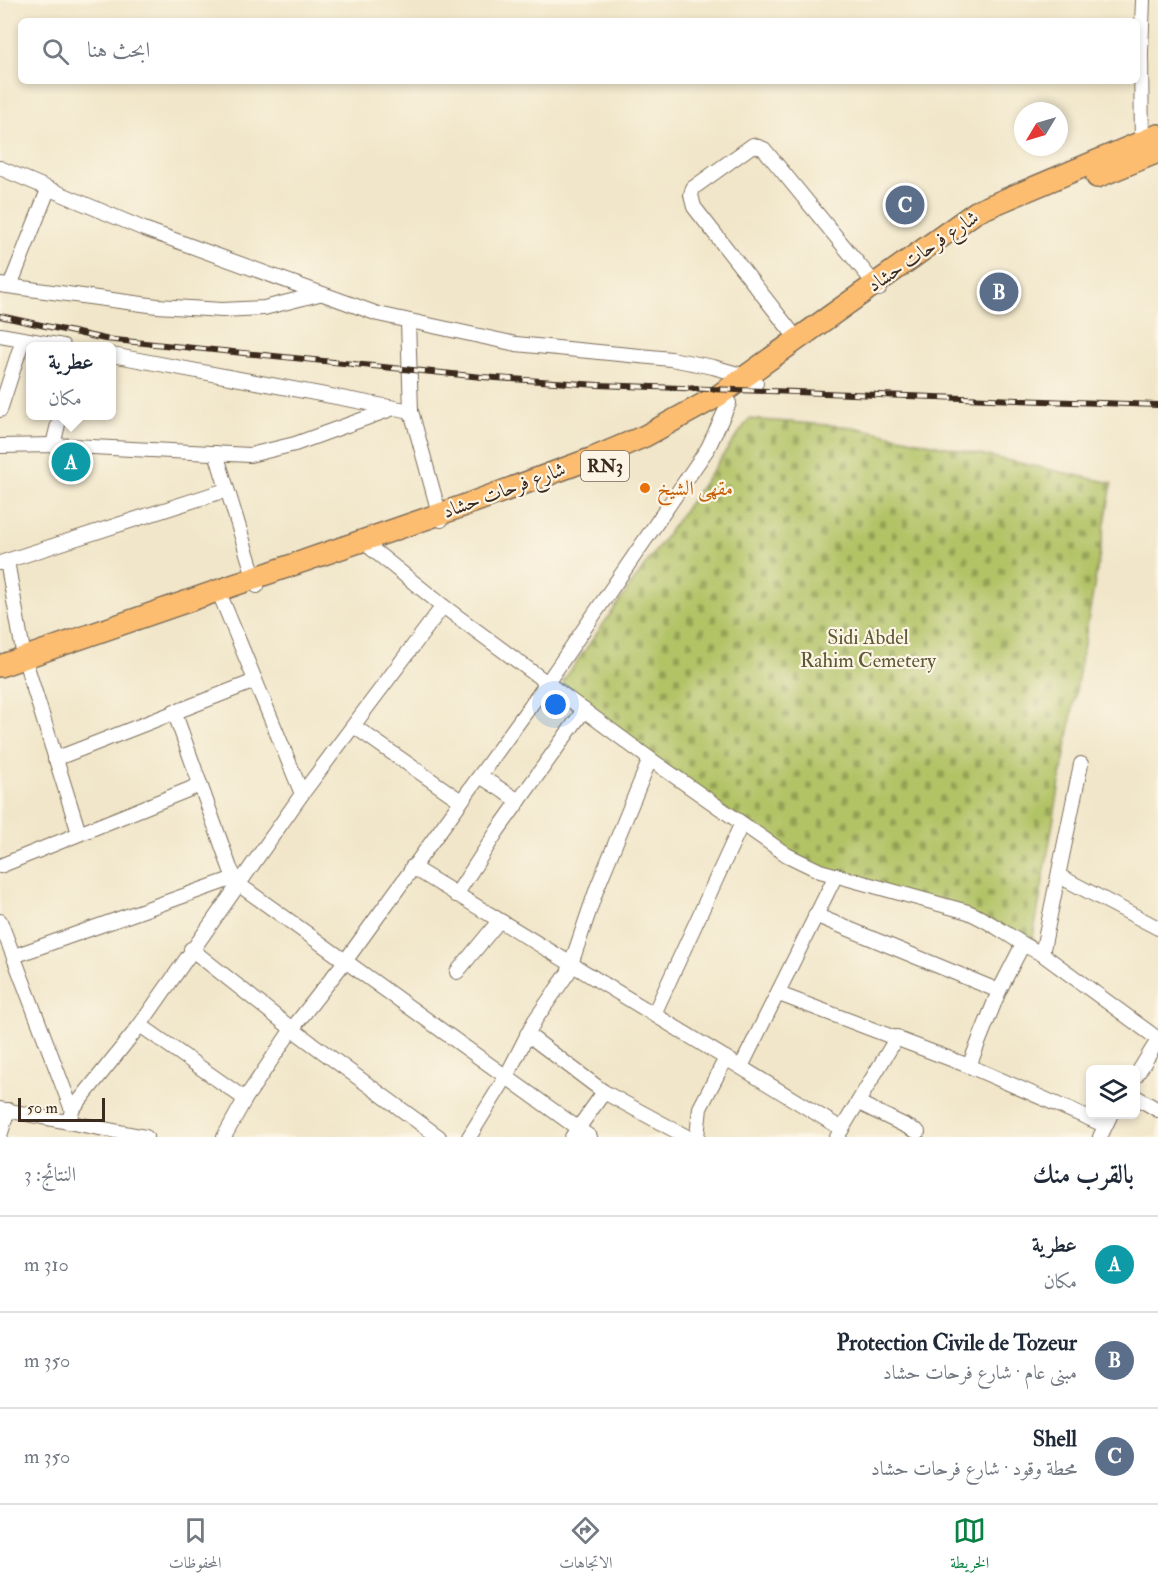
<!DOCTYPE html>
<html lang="ar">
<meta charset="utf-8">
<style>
:root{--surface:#fff;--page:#f2f2f3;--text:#1f2937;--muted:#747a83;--line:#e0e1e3;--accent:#0b8043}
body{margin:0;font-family:"IM FELL Double Pica",Amiri,serif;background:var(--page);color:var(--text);direction:rtl}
.controls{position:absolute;right:18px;bottom:18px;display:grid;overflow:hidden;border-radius:9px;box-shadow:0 3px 9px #0003}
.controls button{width:54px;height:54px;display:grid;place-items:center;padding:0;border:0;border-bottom:2px solid var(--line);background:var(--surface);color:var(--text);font:30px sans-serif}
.compass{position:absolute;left:1014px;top:102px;width:54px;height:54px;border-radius:50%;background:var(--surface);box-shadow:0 3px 9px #0003;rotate:232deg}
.scale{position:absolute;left:18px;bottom:15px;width:87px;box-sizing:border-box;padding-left:6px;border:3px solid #3b2a1e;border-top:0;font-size:16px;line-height:21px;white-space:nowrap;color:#3b2a1e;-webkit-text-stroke:4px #fcf5e5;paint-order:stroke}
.you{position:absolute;left:556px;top:705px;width:21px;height:21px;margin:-15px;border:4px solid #fff;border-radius:50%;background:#1a73e8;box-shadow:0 0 0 9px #1a73e833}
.badge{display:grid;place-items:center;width:39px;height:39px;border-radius:50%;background:var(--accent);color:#fff;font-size:20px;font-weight:700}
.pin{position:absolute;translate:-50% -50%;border:3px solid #fff;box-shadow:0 2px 6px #0006}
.popup{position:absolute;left:26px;top:342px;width:90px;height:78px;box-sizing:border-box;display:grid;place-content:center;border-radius:9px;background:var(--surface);filter:drop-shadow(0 2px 4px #0005);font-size:20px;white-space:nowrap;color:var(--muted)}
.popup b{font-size:22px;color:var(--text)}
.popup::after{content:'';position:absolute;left:50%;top:100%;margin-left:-12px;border:12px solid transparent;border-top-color:var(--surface)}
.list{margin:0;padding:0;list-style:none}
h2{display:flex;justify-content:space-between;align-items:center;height:78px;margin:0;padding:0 24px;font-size:26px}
h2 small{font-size:20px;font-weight:400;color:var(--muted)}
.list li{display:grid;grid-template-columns:39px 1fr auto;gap:18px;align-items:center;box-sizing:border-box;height:96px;padding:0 24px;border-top:2px solid var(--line)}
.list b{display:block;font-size:22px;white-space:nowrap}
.list p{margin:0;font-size:20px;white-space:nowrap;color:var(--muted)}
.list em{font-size:20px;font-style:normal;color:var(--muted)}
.icon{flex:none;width:33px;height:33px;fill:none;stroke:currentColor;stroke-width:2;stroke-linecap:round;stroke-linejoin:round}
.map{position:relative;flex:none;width:1158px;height:1137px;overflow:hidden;direction:ltr}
.search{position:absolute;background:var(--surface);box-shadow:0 3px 9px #0003;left:18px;right:18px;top:18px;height:66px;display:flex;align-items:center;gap:15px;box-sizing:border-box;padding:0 21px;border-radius:9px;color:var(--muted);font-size:22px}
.sheet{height:366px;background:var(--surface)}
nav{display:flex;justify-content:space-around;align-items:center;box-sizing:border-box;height:84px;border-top:2px solid var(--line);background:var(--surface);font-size:16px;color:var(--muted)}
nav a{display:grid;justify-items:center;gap:3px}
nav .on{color:var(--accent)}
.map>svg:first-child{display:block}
.cemetery{fill:url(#cemetery-stones);stroke:#767642;stroke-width:1.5}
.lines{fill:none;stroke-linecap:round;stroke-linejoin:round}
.minor-casing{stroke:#7b6c5a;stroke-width:16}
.primary-casing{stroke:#7b6c5a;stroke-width:24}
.minor{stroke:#fff;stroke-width:14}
.primary{stroke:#fcbd6f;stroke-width:21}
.rail-casing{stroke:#3b2a1e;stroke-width:6}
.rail{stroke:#fcf5e5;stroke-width:4;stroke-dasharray:11;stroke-linecap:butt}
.food-dot{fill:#e8710a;stroke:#fcf5e5;stroke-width:2}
.labels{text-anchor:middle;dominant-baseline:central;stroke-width:4.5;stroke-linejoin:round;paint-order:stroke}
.shield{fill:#fcf5e5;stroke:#75675a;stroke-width:1.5}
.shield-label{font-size:18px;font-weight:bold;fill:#3b2a1e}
.street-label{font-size:20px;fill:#3b2a1e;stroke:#fcf5e5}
.food-label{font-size:20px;fill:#c56008;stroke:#fcf5e5;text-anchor:start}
.park-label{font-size:20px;fill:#5f5834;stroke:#fcf5e5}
</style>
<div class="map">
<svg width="1158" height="1137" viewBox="0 0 1158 1137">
<defs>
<pattern id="cemetery-stones" width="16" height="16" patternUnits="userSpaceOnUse" patternTransform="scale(1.5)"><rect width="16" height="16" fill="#b2c366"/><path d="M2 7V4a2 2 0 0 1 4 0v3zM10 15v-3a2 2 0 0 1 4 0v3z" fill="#929f53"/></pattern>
</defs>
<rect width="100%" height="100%" fill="#fcf5e5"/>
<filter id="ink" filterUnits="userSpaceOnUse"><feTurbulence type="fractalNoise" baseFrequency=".0167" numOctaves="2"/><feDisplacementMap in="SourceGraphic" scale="12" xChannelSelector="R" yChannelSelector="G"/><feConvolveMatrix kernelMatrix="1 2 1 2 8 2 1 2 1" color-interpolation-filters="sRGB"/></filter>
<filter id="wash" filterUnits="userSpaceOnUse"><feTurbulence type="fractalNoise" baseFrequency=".008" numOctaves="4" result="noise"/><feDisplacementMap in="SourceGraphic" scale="24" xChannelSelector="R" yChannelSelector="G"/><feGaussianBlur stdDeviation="1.35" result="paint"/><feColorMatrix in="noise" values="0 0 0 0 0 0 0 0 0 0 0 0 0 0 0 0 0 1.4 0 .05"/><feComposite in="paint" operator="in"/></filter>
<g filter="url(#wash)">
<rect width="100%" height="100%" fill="#f1e6c9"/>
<path class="cemetery" d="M749,419L853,427L1112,483L1033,938L802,864L564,694L563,681Z"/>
</g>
<g filter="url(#ink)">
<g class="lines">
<defs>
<g id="minor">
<path d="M1142,149L1141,52L1143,0"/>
<path d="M0,168L144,229L378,314L516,344L671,359L713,367L745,376L756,383"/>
<path d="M0,285L157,306L222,310L264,308L319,294"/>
<path d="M10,286L48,190"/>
<path d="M408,322L411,411L441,520"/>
<path d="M0,335L63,346"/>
<path d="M797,339L694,207L691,195L693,188L753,145L764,149L879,289"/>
<path d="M112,355L411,411"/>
<path d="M0,410L23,339"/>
<path d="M53,445L60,416"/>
<path d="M0,446L53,445L250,455L295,444L394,408"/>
<path d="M216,453L257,586"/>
<path d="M365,540L372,549L443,606L650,759L787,855L820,871L968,912C997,924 1015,942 1042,954L1158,1039"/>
<path d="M7,561L24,657L79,833"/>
<path d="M0,563L226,490"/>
<path d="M218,590L302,794"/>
<path d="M174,711L230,868L238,884L590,1137"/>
<path d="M355,727L461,801"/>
<path d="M55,759L255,681"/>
<path d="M480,776L519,801"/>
<path d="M0,866L200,785"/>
<path d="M412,867L842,1129"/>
<path d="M1059,876L1158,928"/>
<path d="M456,895L498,830L584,710"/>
<path d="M815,915L999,991"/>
<path d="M0,921L72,1110"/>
<path d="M191,949L292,1029L439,1137"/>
<path d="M1042,954L1081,764"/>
<path d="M14,956L234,878"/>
<path d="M457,972L499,921"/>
<path d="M779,994L969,1066L1104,1125"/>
<path d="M654,1014L741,825"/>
<path d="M140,1025L245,1099"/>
<path d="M527,1034L604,1092L687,1137"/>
<path d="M969,1066L999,991L1022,946"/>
<path d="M741,1067L836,875"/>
<path d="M1136,1076L1158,1040"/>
<path d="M1136,1097L1158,1110"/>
<path d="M859,1103L918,1132"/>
<path d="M0,1109L146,1137"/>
<path d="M69,1121L72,1110L140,1025L302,794L443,606"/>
<path d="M0,1136L8,1110"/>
<path d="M224,1137L245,1099L292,1029L346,960L547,683L708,448L729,403L718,396"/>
<path d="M469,1137L506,1077L535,1020L568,973L597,888L650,759"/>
<path d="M572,1137L604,1092"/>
<path d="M697,1137L700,1108L726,1058"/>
<path d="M837,1137L897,1037"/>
<path d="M1100,1137L1111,1114"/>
</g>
<g id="primary">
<path d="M1097,177L1158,152"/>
<path d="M0,666L460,507L593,458L645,436L718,396L976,212L1158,135"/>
</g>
</defs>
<use href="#minor" class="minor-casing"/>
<use href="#primary" class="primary-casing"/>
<use href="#minor" class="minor"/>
<use href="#primary" class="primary"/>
<defs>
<path id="rail" d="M0,316L105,339L482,377L598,385L1158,405"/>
</defs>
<use href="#rail" class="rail-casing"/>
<use href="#rail" class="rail"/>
</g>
</g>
<circle class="food-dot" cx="645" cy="488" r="6"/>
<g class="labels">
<rect class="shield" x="581" y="451" width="48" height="30" rx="4.5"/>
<g class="shield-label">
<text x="605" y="466">RN3</text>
</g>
<g class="street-label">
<text transform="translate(923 251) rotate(-34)">شارع فرحات حشاد</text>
<text transform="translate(504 490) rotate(-20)">شارع فرحات حشاد</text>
</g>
<g class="food-label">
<text x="657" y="488">مقهى الشيخ</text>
</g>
<g class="park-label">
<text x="868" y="637">Sidi Abdel<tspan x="868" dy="23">Rahim Cemetery</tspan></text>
</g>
</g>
</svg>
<div class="controls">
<button><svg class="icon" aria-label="layers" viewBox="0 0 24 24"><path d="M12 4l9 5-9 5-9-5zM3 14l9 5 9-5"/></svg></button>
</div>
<svg class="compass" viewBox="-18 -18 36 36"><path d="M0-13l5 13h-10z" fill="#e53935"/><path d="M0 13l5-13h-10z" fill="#747a83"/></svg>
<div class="scale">50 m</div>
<div class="you"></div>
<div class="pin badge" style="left:71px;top:462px;background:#0f9aa8">A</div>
<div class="popup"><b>عطرية</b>مكان</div>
<div class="pin badge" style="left:999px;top:292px;background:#5c6f8a">B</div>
<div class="pin badge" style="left:905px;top:205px;background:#5c6f8a">C</div>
<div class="search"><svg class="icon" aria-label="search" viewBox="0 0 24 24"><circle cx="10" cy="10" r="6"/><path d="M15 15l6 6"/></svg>ابحث هنا</div>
</div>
<section class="sheet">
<h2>بالقرب منك<small>النتائج: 3</small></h2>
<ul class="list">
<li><span class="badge" style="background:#0f9aa8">A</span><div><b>عطرية</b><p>مكان</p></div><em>310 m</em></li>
<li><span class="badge" style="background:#5c6f8a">B</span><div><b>Protection Civile de Tozeur</b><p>مبنى عام · شارع فرحات حشاد</p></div><em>350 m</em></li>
<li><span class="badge" style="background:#5c6f8a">C</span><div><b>Shell</b><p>محطة وقود · شارع فرحات حشاد</p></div><em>350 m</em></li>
</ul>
</section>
<nav>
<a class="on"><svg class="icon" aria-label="map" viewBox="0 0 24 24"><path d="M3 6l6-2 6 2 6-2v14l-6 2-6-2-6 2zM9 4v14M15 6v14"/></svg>الخريطة</a>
<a><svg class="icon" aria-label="directions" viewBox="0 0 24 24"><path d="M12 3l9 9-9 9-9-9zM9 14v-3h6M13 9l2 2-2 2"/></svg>الاتجاهات</a>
<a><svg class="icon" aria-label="saved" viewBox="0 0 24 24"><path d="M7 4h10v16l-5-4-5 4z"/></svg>المحفوظات</a>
</nav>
